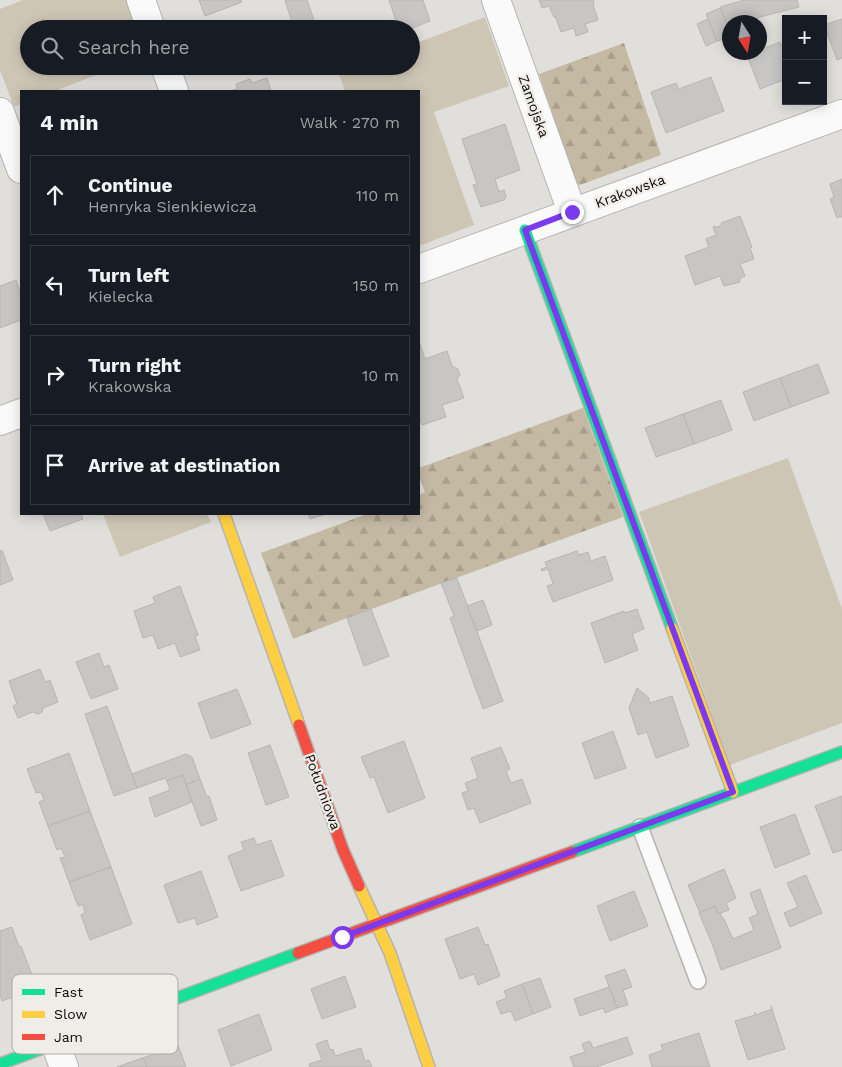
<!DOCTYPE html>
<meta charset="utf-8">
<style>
:root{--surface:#171b24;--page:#242831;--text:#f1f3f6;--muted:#9ea1a6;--line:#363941}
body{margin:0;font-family:"Work Sans",sans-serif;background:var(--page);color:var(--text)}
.controls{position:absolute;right:15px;top:15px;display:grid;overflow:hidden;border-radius:0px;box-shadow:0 2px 12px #0003}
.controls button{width:45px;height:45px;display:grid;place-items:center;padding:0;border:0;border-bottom:1px solid var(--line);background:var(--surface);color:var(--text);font:25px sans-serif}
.compass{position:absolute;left:722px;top:15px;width:45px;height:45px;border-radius:50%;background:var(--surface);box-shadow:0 2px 12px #0003;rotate:169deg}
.stop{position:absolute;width:15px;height:15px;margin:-11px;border:4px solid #7c3aed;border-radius:50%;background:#fff}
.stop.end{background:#7c3aed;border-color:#fff;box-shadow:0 1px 5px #0008}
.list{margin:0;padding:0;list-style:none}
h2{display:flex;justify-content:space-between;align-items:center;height:65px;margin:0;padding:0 20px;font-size:21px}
h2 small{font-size:16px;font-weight:400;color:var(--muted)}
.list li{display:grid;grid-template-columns:32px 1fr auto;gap:15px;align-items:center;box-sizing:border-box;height:80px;margin:0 10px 10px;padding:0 10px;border:1px solid var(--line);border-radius:0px}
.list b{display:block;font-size:19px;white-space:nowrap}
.list p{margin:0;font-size:16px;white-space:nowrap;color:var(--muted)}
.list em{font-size:16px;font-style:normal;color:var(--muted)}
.icon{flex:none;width:28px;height:28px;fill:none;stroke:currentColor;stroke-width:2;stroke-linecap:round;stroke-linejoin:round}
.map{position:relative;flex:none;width:842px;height:1067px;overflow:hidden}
.search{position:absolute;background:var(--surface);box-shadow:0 2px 12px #0003;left:20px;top:20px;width:400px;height:55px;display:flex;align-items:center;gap:12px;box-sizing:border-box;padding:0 18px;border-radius:28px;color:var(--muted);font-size:19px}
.panel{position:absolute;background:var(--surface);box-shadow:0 2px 12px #0003;left:20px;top:90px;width:400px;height:425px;border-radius:0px}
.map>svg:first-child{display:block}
.grass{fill:#cec6b5}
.forest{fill:url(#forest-firs)}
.building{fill:#c8c6c4;stroke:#b7b6b3}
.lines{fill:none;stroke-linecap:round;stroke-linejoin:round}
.lane-casing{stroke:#b5b4b1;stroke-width:18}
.street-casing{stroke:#b5b4b1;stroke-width:30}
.fast-casing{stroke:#b5b4b1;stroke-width:14}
.slow-casing{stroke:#b5b4b1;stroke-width:14}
.jam-casing{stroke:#b5b4b1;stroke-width:14}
.lane{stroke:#fafafa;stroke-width:15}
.street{stroke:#fafafa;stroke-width:28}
.fast{stroke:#16e098;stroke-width:11}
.slow{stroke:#ffcf43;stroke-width:11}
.jam{stroke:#f24e42;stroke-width:11}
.route{stroke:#7c3aed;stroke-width:6}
.labels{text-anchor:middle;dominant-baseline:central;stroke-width:4.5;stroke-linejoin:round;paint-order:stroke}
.street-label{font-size:14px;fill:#0c0b09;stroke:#f0ede8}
.key{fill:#f0ede8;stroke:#aca9a5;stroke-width:1}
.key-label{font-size:14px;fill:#0c0b09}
</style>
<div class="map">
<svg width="842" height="1067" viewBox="0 0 842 1067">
<defs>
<pattern id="forest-firs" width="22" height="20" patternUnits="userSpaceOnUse" patternTransform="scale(1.25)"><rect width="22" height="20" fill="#c4b9a3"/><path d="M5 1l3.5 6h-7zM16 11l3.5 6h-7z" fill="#a79e8b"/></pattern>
</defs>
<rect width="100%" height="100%" fill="#e1dfdc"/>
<g class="grass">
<path d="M23,0H131L141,29H29V66H119L55,91H21V104L14,107L0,70V9Z"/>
<path d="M485,17L509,86L434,112L474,225L419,246V91H345L338,72L354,66H411V45Z"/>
<path d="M788,458L842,609V723L730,765L639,512Z"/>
<path d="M103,514H207L211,522L120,557Z"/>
</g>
<g class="forest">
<path d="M624,43L661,155L580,185L576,184L539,74Z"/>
<path d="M583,408L623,517L347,618L293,639L261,553L367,514H419V495L425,492L419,476V468Z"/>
</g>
<g class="building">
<path d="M199,0H241L242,2L205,16Z"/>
<path d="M286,0H307L314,20L294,27L285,1Z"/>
<path d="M389,0H423L430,21L410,29H399Z"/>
<path d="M539,0H593L594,3L593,4L598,20L585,24L588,32L576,36L574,28L561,32L555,16L554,17L549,6L542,8Z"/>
<path d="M744,0H797L799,7L741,22H730V26H728L720,7Z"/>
<path d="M720,8L730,31V37L717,41L706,14Z"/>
<path d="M708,19L717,41L706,46L697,24Z"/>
<path d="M842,19V58L837,60L824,25Z"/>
<path d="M780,42L786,56V79L760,89L747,55L753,52H760V50Z"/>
<path d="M711,77L724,111L666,133L651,92L676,83L679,89Z"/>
<path d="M267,78L271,91H229L237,89L236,84L250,79L252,83Z"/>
<path d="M505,124L520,170L495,179L499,192L504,190L506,197L504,200L481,207L473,185L477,184L462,139Z"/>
<path d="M842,179V218L841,216L837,218L830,199L834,197L830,184Z"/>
<path d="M740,216L752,247L750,248L754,259L740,264L745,276L739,279L740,282L724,286L720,276L695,285L685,256L709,247L706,239L716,235L713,227L715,226V228L722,225L721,223Z"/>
<path d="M16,280L21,295V320L0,328V286Z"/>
<path d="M419,341L425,359L447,351L452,366L458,369L460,375L457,379L464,398L442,405L446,417L422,425L419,417Z"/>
<path d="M818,364L829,393L791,407L780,378Z"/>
<path d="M780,378L791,407L754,421L743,392Z"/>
<path d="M721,400L732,430L694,444L683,414Z"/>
<path d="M683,414L694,444L656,457L645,428Z"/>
<path d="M43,514H81L83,519L50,531Z"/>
<path d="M308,514H326L310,519Z"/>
<path d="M2,550L13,580L0,585V551Z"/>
<path d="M577,551L579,555L588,552L591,561L605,556L613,580L553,602L547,586L553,584L548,569L542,571L541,569L547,567L545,562Z"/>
<path d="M457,578L503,701L483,709L450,618L454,616L441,583Z"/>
<path d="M180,586L198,635L195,636L200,650L180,657L175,643L158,649L153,635L143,638L134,611L155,603L153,597Z"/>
<path d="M483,600L492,625L477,631L467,606Z"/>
<path d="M371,609L389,656L364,666L347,618Z"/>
<path d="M637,609L644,629L632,634L638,650L605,663L591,623L624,611L625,613Z"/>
<path d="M99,653L104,667L109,665L118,689L91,699L76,662Z"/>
<path d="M40,669L45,682L50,680L58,702L43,708L42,712L38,714L33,712L18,718L13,706L17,704L9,681Z"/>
<path d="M637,688L648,697L650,703L672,696L689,746L656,758L647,732L638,735L629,708Z"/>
<path d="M237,689L251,724L211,739L198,703Z"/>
<path d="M107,706L137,788L114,796L85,714Z"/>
<path d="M613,731L626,768L595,779L582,743Z"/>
<path d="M404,741L425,798L388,813L374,777L370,778L361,757Z"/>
<path d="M270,745L289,797L266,805L248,753Z"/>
<path d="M501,747L510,769L506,771L511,783L522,779L531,803L480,823L474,808L468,810L462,793L468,791L465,783L478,778L471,758Z"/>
<path d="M69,753L90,811L48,826L39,802L44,800L41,792L36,793L27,769Z"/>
<path d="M186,754L192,757L200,779L186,785L183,775L167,781L165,778L137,788L132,774Z"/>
<path d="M183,775L192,802L155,817L149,798L170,790L167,781Z"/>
<path d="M200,779L207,797L209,796L217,820L201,826L186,785Z"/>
<path d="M842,796V850L833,853L815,806Z"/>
<path d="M90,811L111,867L69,882L60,858L65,857L61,848L57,850L48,826Z"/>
<path d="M795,814L810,854L775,868L760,827Z"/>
<path d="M254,838L257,845L271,840L284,876L241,891L228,856L244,850L241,842Z"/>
<path d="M111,867L132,924L90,940L81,915L85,913L83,905L78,906L69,882Z"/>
<path d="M724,869L736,898L726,903L729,910L718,914L715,906L700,913L688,885Z"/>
<path d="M201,871L218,917L197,925L195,918L178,923L164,885Z"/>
<path d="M806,875L822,913L790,927L784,913L798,907L787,883Z"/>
<path d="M760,889L781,948L721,970L713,946L699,913L715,906L718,914L720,913L723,919H724L733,939L754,930L749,918L758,914L750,893Z"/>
<path d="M634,891L648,926L610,941L597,906Z"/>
<path d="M12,927L19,947L21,946L37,988L2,1001L0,996V931Z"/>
<path d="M478,927L485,945L488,944L500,976L478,985L474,974L460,979L445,939Z"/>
<path d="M625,969L632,987L623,990L628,1005L617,1008L605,976Z"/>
<path d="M345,976L356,1007L322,1019L311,989Z"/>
<path d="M540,978L551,1007L533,1014L522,984Z"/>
<path d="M522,984L533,1014L515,1021L511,1011L501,1014L496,1002L507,998L504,991Z"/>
<path d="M609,987L617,1008L605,1013L603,1008L580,1016L574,999Z"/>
<path d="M771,1006L785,1049L748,1060L735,1021L755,1015V1012L756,1015L772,1009Z"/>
<path d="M259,1014L272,1050L231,1066L218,1030Z"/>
<path d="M699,1033L710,1067H652L649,1055L663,1050L661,1045Z"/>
<path d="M627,1037L633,1054L596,1067H574L570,1057L585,1052L582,1044L590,1041L593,1048Z"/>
<path d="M327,1040L330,1050L333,1049L335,1056L361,1048L365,1061L369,1060L372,1067H310L309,1064L322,1060L316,1044Z"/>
<path d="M178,1045L186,1067H147L143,1058Z"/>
<path d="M142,1058H143L147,1067H117Z"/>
</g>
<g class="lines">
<defs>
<path id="lane" d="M640,827L698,981"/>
<g id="street">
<path d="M141,0L151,29"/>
<path d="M496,0L572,212"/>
<path d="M165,66L174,91"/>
<path d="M0,112L21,169"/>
<path d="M419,269L842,114"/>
<path d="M0,421L21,413"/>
<path d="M55,1043L64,1067"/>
</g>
<g id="fast">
<path d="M525,230L672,628"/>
<path d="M572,852L842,752"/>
<path d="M0,1064L298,953"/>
</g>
<g id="slow">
<path d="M224,514L299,725"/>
<path d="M672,628L733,792"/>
<path d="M359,886L390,953L429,1067"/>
</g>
<g id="jam">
<path d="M299,725L343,850L359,886"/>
<path d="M298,953L572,852"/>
</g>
</defs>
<use href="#lane" class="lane-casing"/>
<use href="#street" class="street-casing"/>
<use href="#fast" class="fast-casing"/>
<use href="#slow" class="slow-casing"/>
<use href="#jam" class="jam-casing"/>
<use href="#lane" class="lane"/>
<use href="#street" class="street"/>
<use href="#fast" class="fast"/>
<use href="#slow" class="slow"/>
<use href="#jam" class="jam"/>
</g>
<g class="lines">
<path class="route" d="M342,937L733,792L525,230L572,212"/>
</g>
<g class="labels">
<g class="street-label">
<text transform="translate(534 106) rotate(70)">Zamojska</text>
<text transform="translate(630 191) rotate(-20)">Krakowska</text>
<text transform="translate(323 792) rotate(70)">Południowa</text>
</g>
</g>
<rect x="12" y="974" width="166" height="80" rx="8" class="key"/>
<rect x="22" y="989" width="23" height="6" fill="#16e098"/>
<rect x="22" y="1011" width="23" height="7" fill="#ffcf43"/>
<rect x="22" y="1034" width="23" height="6" fill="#f24e42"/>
<g class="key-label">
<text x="54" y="997">Fast</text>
<text x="54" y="1019">Slow</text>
<text x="54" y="1042">Jam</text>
</g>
</svg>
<div class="controls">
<button>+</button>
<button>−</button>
</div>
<svg class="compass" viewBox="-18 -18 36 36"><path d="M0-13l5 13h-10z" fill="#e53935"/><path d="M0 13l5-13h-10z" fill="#9ea1a6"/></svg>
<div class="stop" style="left:342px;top:937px"></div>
<div class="stop end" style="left:572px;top:212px"></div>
<div class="search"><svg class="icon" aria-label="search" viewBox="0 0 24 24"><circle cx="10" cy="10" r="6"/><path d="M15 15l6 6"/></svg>Search here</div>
<section class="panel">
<h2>4 min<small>Walk · 270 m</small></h2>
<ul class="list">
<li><svg class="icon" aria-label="ahead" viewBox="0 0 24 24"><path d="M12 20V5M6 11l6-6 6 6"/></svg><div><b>Continue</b><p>Henryka Sienkiewicza</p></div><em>110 m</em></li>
<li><svg class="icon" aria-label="left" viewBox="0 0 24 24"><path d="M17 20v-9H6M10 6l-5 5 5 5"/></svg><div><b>Turn left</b><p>Kielecka</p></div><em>150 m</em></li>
<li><svg class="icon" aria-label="right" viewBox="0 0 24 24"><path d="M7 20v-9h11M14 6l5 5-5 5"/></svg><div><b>Turn right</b><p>Krakowska</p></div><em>10 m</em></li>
<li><svg class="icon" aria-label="arrive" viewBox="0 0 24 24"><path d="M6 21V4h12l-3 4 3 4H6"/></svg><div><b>Arrive at destination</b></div></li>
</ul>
</section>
</div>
